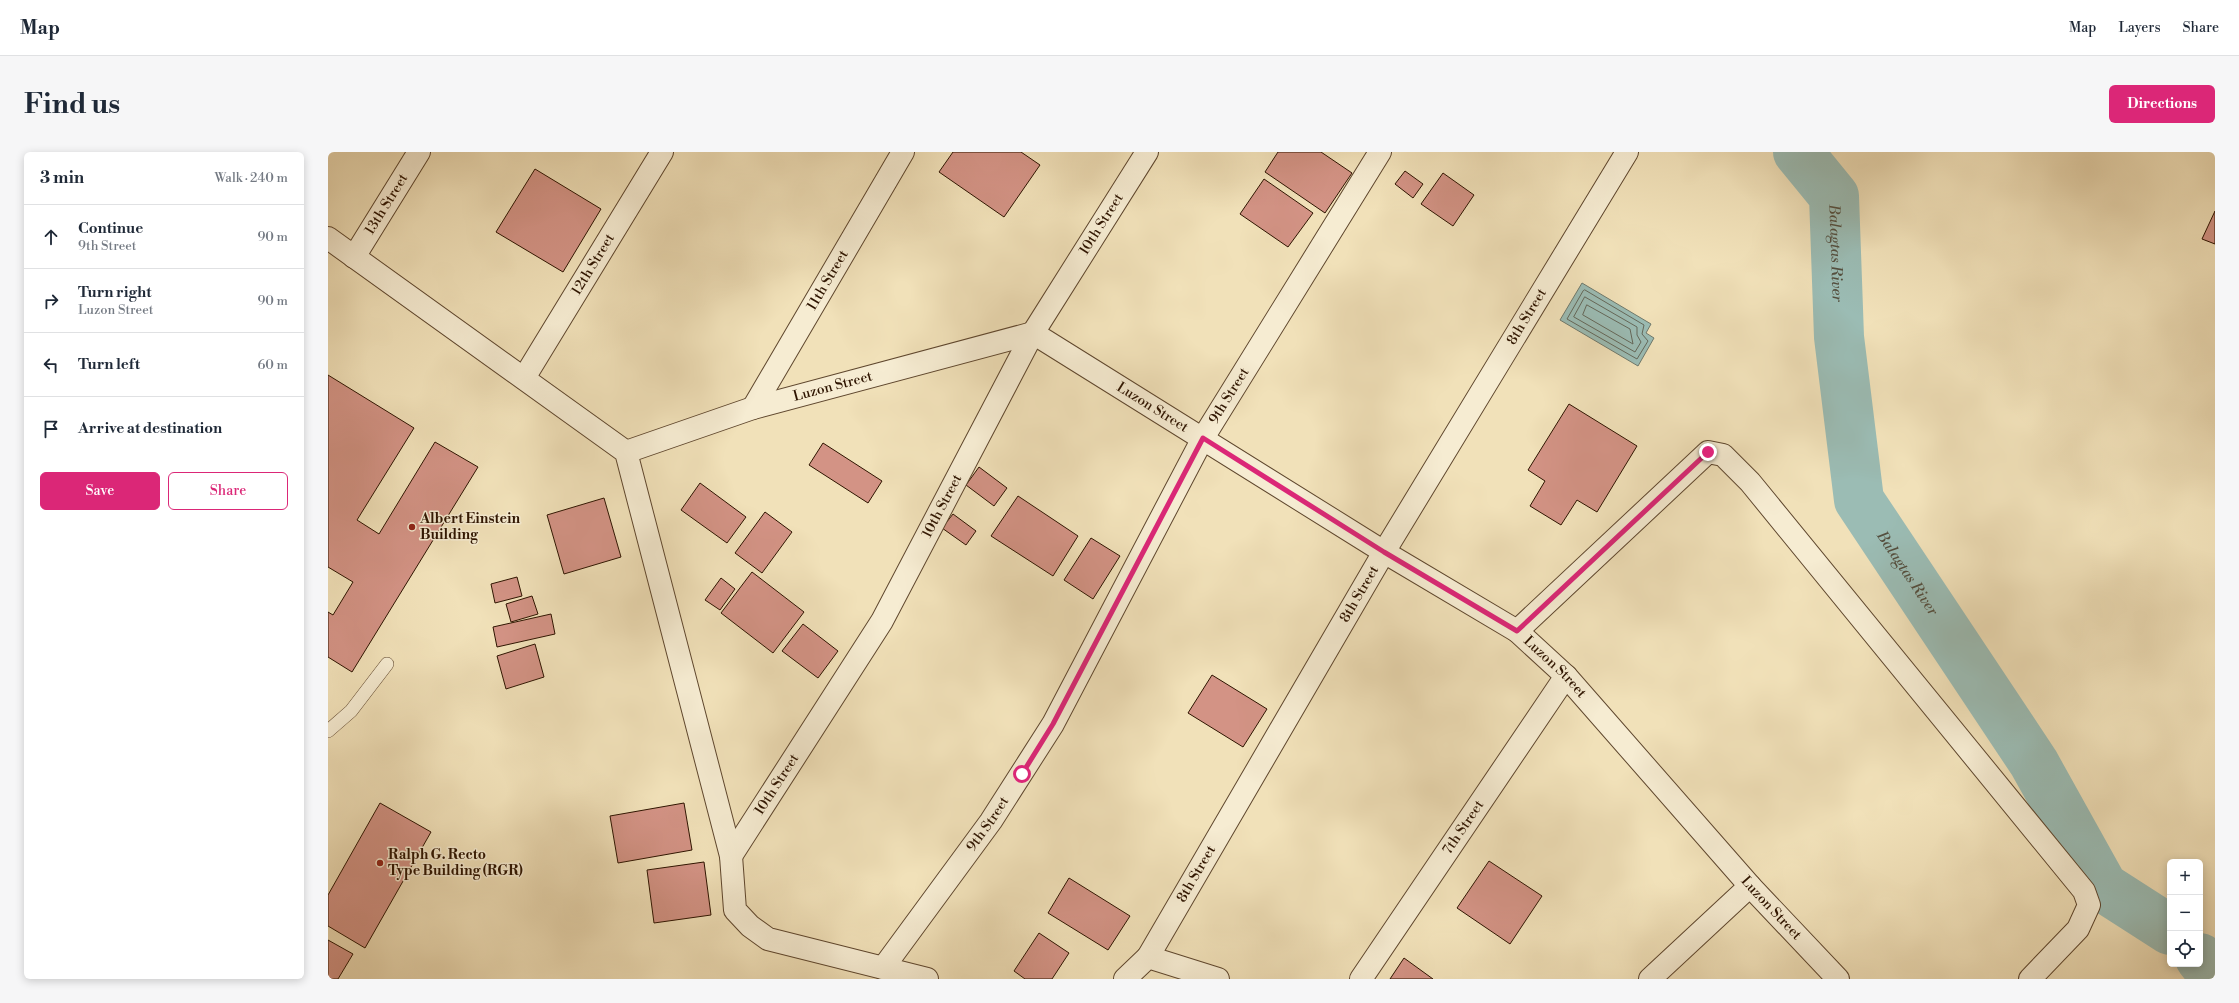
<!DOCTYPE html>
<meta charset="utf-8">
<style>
:root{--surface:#fff;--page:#f6f6f7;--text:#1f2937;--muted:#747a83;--line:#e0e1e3;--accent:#db2777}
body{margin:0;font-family:"Libre Bodoni",serif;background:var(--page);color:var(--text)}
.controls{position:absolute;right:12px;bottom:12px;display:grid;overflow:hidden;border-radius:6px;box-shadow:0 2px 10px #0003}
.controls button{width:36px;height:36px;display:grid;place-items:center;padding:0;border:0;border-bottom:1px solid var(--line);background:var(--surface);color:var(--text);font:20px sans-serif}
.stop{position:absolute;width:12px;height:12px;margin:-9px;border:3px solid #db2777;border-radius:50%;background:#fff}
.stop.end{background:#db2777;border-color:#fff;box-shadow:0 1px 4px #0008}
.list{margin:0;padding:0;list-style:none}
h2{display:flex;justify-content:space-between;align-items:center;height:52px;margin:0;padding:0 16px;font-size:17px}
h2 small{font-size:13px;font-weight:400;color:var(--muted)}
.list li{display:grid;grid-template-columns:26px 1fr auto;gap:12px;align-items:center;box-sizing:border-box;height:64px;padding:0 16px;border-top:1px solid var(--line)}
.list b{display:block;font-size:15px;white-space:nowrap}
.list p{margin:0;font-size:13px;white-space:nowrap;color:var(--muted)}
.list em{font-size:13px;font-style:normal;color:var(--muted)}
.actions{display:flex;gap:8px;padding:12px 16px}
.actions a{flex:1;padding:9px 0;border:1px solid var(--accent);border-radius:6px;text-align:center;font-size:14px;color:var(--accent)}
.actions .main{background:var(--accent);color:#fff}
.icon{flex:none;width:22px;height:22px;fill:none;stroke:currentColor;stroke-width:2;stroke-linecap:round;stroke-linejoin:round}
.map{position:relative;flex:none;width:1887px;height:827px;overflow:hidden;border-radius:6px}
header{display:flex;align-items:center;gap:24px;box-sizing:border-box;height:56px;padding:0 20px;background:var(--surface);border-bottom:1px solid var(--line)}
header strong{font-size:19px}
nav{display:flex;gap:22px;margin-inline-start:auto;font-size:14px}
.intro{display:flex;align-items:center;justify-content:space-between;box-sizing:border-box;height:96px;padding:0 24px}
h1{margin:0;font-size:28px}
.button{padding:10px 18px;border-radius:6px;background:var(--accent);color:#fff;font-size:14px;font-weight:700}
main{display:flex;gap:24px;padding:0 24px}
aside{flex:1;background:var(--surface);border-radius:6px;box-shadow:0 2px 10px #0003}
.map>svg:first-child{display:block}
.water{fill:#9bbcb4;stroke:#6f796c}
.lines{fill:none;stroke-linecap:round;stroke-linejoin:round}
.shore{stroke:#64685a;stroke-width:1}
.river{stroke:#9bbcb4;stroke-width:50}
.building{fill:#d39385;stroke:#2e1400}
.service-casing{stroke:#5f472e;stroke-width:14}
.minor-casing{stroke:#5f472e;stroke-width:24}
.service{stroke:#f6ecd2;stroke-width:13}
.minor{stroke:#f6ecd2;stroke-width:22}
.route{stroke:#db2777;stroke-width:5}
.poi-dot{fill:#8f2418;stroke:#f6ecd2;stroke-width:1.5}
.labels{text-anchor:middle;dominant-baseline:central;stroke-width:3;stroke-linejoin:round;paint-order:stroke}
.street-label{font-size:14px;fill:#2e1400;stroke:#f6ecd2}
.poi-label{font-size:14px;font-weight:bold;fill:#2e1400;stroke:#f6ecd2;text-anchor:start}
.water-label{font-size:15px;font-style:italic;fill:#544f3f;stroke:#f6ecd2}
</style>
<header>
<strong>Map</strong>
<nav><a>Map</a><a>Layers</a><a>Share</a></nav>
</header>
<div class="intro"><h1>Find us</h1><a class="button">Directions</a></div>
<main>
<aside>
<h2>3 min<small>Walk · 240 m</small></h2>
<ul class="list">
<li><svg class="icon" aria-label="ahead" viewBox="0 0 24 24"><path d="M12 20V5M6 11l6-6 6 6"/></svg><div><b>Continue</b><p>9th Street</p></div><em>90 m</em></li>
<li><svg class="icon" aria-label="right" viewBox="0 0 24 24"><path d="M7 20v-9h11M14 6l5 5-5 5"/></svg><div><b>Turn right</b><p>Luzon Street</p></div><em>90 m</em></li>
<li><svg class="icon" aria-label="left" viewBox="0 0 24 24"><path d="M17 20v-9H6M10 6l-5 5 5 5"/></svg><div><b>Turn left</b></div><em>60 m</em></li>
<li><svg class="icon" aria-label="arrive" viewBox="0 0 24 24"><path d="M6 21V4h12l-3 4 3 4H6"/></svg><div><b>Arrive at destination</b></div></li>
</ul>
<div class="actions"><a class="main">Save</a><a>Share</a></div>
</aside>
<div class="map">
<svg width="1887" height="827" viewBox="0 0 1887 827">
<rect width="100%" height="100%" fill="#f1e1b9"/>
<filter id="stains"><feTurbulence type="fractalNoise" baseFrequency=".005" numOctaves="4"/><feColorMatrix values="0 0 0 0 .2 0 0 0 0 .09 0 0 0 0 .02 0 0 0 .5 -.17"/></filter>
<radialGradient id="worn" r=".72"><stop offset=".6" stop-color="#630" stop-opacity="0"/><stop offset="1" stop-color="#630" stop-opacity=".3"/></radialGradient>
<path class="water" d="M1254,131L1323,172L1318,181L1326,186L1310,214L1232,168Z"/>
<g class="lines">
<g class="shore">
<path d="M1257,138L1316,173L1314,182L1320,189L1309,207L1239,167L1255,139Z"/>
<path d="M1257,145L1309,175V183L1313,190L1307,200L1246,165Z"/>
<path d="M1259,153L1302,177L1305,192L1255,163Z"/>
</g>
<g class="river">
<path id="s1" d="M1470,0L1506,44L1511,185L1531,348L1706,611L1775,735L1842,778"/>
<path d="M1872,806L1887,825"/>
</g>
</g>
<g class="building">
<path d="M625,0H693L712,13L676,65L611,20Z"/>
<path d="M950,0H993L1024,21L997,61L937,20Z"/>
<path d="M207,17L273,57L235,120L168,80Z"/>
<path d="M1077,19L1095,32L1085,46L1067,32Z"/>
<path d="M1115,21L1146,43L1125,74L1093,52Z"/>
<path d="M936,27L985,61L960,95L912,62Z"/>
<path d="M1887,59V92L1874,87Z"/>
<path d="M0,223L86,276L29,368L51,382L107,290L150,315L24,520L0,505V460L5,463L25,430L0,415Z"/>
<path d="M1241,252L1309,294L1269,360L1249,348L1233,373L1202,354L1217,329L1200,318Z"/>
<path d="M495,291L554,329L540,351L481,313Z"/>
<path d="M651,315L679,336L666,354L638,333Z"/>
<path d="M372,331L418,365L399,391L353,358Z"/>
<path d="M690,344L750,384L725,424L663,384Z"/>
<path d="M276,346L293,405L236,422L219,363Z"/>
<path d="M437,360L464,380L434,421L407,401Z"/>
<path d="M625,362L648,379L638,393L614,376Z"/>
<path d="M763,386L792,404L765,447L736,428Z"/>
<path d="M424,420L476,460L445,501L393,461Z"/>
<path d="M189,425L194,444L167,451L163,432Z"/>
<path d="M393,426L407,437L392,458L377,448Z"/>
<path d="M204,444L210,462L183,470L178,452Z"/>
<path d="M223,462L227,482L169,495L165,475Z"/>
<path d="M475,472L510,499L490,526L454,499Z"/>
<path d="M207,492L216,525L178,537L169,504Z"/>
<path d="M884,523L939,557L915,595L860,561Z"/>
<path d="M52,651L103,680L37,796L0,774V743Z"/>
<path d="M356,651L364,698L290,711L282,664Z"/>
<path d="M1161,709L1214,744L1182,792L1129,756Z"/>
<path d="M376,710L383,763L326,771L319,718Z"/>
<path d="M741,726L802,764L780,798L720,761Z"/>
<path d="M711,781L741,801L724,827H697L686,819Z"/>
<path d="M0,788L25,802L10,827H0Z"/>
<path d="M1076,806L1105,827H1062Z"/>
</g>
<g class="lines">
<defs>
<path id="service" d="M0,579L23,559L59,512"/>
<g id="minor">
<path d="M0,86L298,300L403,704L407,758L422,774L440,787L599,827"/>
<path id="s2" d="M26,105L91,0"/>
<path id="s3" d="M196,226L334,0"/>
<path id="s4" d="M425,256L575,0"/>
<path id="s5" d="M298,300L425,256L705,181L1056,400L1189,479L1238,524L1422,734L1510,827"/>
<path d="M1189,479L1380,300L1395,303L1422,330L1756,739L1761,753L1750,777L1702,827"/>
<path id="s6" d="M403,704L554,469L705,181L819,0"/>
<path id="s7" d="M820,805L1056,400L1299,0"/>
<path id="s8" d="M555,816L663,669L725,572L875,286L1052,0"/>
<path d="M797,827L820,805L890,827"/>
<path id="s9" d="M1033,827L1238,524"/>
<path d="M1322,827L1422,734"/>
</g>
</defs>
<use href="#service" class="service-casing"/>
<use href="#minor" class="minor-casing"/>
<use href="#service" class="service"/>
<use href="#minor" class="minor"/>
</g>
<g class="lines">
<path class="route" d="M694,622L725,572L875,286L1056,400L1189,479L1380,300"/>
</g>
<g class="poi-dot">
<circle cx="84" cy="375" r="4"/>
<circle cx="52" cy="711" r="4"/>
</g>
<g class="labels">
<g class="street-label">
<text stroke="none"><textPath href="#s2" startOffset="62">13th Street</textPath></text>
<text stroke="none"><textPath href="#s6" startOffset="733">10th Street</textPath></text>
<text stroke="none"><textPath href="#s3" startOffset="133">12th Street</textPath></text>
<text stroke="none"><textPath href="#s4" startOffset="148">11th Street</textPath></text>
<text stroke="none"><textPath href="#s7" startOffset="744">8th Street</textPath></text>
<text stroke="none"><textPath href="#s5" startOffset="217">Luzon Street</textPath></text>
<text stroke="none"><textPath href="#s8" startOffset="670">9th Street</textPath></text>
<text stroke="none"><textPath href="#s5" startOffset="565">Luzon Street</textPath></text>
<text stroke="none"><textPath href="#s6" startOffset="409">10th Street</textPath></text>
<text stroke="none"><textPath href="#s7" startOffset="420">8th Street</textPath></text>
<text stroke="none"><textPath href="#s5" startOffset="1045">Luzon Street</textPath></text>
<text stroke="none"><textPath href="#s6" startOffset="85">10th Street</textPath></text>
<text stroke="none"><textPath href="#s8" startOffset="178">9th Street</textPath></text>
<text stroke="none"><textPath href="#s9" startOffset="183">7th Street</textPath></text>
<text stroke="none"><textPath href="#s7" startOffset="96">8th Street</textPath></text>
<text stroke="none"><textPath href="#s5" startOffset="1369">Luzon Street</textPath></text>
</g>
<g class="poi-label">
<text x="92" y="367">Albert Einstein<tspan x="92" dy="16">Building</tspan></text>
<text x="60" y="703">Ralph G. Recto<tspan x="60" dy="16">Type Building (RGR)</tspan></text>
</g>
<g class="water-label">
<text stroke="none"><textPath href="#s1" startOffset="114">Balagtas River</textPath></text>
<text stroke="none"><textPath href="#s1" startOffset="450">Balagtas River</textPath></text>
</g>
</g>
<rect width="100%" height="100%" filter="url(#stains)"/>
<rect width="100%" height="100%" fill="url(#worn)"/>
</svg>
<div class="controls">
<button>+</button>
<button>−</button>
<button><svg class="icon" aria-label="locate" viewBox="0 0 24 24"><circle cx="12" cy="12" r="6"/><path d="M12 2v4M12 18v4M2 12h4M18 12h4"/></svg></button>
</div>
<div class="stop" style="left:694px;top:622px"></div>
<div class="stop end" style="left:1380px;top:300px"></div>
</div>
</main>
